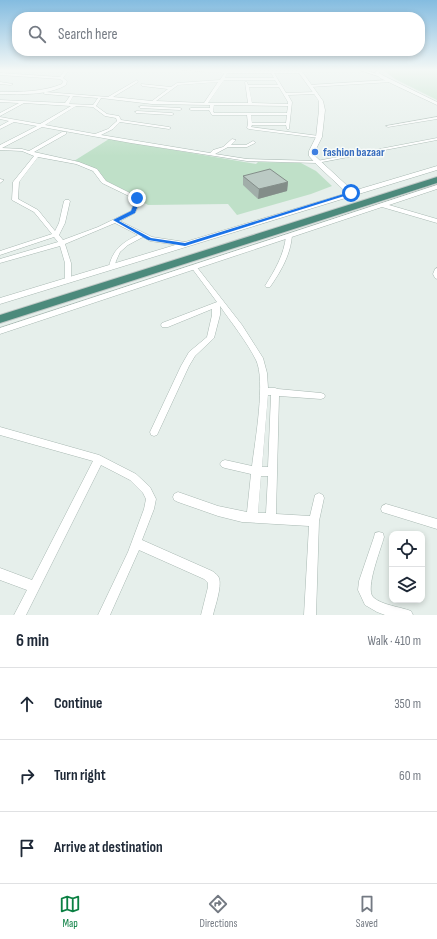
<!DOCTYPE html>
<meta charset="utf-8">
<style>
:root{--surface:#fff;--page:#f6f6f7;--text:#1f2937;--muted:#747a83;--line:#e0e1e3;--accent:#0b8043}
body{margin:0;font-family:"Sofia Sans Condensed",sans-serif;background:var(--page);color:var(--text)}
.controls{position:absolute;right:12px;bottom:12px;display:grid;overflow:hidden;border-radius:8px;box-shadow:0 2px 6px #0003}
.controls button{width:36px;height:36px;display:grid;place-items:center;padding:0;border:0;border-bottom:1px solid var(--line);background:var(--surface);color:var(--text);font:20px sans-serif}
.stop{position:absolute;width:12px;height:12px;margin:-9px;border:3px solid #1a73e8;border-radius:50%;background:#fff}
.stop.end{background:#1a73e8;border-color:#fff;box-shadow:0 1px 4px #0008}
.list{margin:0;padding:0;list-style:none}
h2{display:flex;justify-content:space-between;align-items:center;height:52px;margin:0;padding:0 16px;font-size:17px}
h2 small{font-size:13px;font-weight:400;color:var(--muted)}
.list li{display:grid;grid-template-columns:26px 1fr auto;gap:12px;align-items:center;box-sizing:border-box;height:72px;padding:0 16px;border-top:1px solid var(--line)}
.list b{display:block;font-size:15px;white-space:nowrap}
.list em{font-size:13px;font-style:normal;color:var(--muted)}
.icon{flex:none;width:22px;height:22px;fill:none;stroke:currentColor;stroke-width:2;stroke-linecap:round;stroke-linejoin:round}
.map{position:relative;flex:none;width:437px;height:615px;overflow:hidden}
.search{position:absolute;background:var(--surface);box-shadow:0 2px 6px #0003;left:12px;right:12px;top:12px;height:44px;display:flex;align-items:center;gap:10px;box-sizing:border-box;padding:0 14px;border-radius:16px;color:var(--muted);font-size:15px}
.sheet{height:268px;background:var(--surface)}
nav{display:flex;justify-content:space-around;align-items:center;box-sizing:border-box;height:56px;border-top:1px solid var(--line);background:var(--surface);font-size:11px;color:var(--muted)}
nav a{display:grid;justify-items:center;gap:2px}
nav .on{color:var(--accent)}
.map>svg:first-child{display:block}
.green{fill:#bfe0c8}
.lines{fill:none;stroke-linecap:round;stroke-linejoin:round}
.minor-casing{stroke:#a8b8b2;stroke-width:1}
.tertiary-casing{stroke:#a8b8b2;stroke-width:1}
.trunk-casing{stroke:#c2cac8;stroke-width:2}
.minor{fill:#fff;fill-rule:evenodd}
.tertiary{fill:#fff;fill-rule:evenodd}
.trunk{fill:#4c8a7c;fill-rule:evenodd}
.wall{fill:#a1aea9}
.shaded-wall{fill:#838d89}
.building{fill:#bbcac4;stroke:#838d89}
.route{fill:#1a73e8}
.shop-dot{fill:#3f7fe0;stroke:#f7fbf9;stroke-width:1.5}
.labels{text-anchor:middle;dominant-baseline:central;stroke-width:3;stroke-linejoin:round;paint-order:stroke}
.far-shop-label{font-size:12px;font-weight:bold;fill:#366cbe;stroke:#f7fbf9;text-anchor:start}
</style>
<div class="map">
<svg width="437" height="615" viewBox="0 0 437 615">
<rect width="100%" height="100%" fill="#e6efeb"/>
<g class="green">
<path d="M383,70H437V100L395,79Z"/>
<path d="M109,139L256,164L258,162L301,163L316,171L332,186L311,194L237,215L228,204L148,205L105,181L95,169L74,161Z"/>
</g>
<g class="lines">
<defs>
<g id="minor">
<path d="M65,70H69L63,78L67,81L66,85C47,96 21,94 0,94V92C21,92 42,92 62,84L63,81L60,79L0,75V73L60,77Z"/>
<path d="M183,70L301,71L300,73H274L286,93L315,92L317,93L315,94L288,95L292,102L289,129H287L286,125H252L251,127L319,136L321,137L319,138L249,129L247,128L248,124L247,115H212L209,110H191L189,109L191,108H210V105L152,104L101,98L96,106L107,114L119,116L121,120L169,127L171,128L169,129L120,122L113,129L101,135L210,153L213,150L223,147L232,139L236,140L231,145H246L253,141L255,142V143L247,147H228L215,154L247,159L317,161L437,138V140L317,163L247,161L131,143L42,127L2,148L22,149L29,151L62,132H66V134L34,152L79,162L97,169L106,181L140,198L141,201L135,213L120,221L152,237L185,242L188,244L185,246L150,241L143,237L128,245L120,252L116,261L114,268H110L109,267C112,250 123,242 138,235L115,223L65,244L71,263V280L70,281L68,282L65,280V263L60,246L0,263V259L58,242L54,237L0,255V251L52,234L34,212L12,200L13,182L34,156L22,151L0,150V145L37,126L14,122L0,129V126L9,121L0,119V117L40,124L71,106L24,103L0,116V113L19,103L0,102V100L65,103L70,96L45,94L43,93L45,92L108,97L137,80L138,82L113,97L152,101L168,89L142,86L141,84L171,87L177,83L220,80L224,74V73ZM227,73H271L274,78H225ZM224,80H275L278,85H248L247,82H245L248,103H208ZM218,82L204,103L156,101L178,85ZM249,87H279L288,102V104L252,103ZM73,96L98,98L93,105L69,104ZM214,105L288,106L287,113H214L213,111ZM76,106L93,107L105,116L116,118L117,121L108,129L95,134L45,125ZM251,115H287L286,123H252ZM38,157L76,164L93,171L102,183L135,199V201L131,211L98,227L63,240L59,235L65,223L70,201L69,200H65L64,201L59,223L55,231L38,210L18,199L19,182Z"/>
<path d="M359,70H365L380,75L378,76Z"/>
<path d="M390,80L391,82L310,87L308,86L310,85Z"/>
<path d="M0,82L13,84L11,85L0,84Z"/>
<path d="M141,106L180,108L182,109L180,110L140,108L139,107Z"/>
<path d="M137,111L172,113L174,114L172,115L136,113L135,112Z"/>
<path d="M437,117V119L388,127L386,126Z"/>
<path d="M0,179L4,180L0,183Z"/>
<path d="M289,234L292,236C290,256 281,271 270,287H266L265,286C275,270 284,255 286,236Z"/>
<path d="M194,265L196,266L242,325L263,358L267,373L268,388H275L278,389L321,393L324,394L325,396L324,398L321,399L279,396L276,514L310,516L315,495L319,493L323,495L324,498L319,521L316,615H304L309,526L242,522L218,516L178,502L174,500L173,497L174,494L178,492L218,506L247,512L251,474L225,468L222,467L220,464L222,461L225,460L252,466C255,441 266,380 256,360C247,342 231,322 220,306V315L214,338L195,356L189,366L157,435L154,436L151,435L150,432L181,366L189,352L207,337L212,315V309L168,327H162L161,325L162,323L217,302L191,267ZM268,395H271L268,467H262ZM261,476H268L266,513H258Z"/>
<path d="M437,268V279L435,278L433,274L435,269Z"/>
<path d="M0,427L99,455L136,474L150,487L156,499L154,509L142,540L212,571C215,573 218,575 219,578C222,587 215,606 213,615H201L208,587V583L204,579L139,550L110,615H98L128,552L144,509L146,499L143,493L130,480L101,465L26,615H14L27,590L0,580V568L32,580L93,461L0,435Z"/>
<path d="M386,504L437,519V529L382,512L381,509L382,506Z"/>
<path d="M379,532L383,533L384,537C381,549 365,588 373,597C381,605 401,607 411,611L413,615H385L377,612L365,605L358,590L359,581L374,537L375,533Z"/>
</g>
<g id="tertiary">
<path d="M297,70H301L323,101L325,110L322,137L315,151V156L353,191L437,166V170L0,304V298L347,193L317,165L309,156V151L316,137L319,110V101Z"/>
<path d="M377,70H381L379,73L384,76L437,102V105L380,78L375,73Z"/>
<path d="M437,185V189L389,205L437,219V223L382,207L0,334V328Z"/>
</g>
<path id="trunk" d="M437,177V183L0,323V315Z"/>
</defs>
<use href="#minor" class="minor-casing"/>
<use href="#tertiary" class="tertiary-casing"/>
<use href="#trunk" class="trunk-casing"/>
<use href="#minor" class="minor"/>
<use href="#tertiary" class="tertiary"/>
<use href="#trunk" class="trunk"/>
</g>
<path class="wall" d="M243,176L288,182L287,191L258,199L243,185Z"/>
<path class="shaded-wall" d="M288,182L287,191L258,199L259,189Z"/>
<path class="building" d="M270,169L288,182L259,189L243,176Z"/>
<linearGradient id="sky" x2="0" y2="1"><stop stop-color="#84bce0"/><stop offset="0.45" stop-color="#f4f8f6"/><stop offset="1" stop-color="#f4f8f6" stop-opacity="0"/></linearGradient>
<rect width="437" height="156" fill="url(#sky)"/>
<path class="route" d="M350,192L354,193L185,246L148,240L113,220L131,211L135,201L134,198L138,197L140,201L135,213L119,221L151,238L185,243Z"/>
<circle class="shop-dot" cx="315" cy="152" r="4"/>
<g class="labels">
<g class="far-shop-label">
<text x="323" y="152">fashion bazaar</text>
</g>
</g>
</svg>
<div class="controls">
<button><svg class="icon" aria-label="locate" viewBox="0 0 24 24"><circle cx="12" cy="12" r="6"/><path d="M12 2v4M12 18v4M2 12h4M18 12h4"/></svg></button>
<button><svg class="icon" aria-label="layers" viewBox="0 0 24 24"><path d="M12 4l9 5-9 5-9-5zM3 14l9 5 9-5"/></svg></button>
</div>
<div class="stop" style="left:351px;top:193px"></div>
<div class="stop end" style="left:137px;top:198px"></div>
<div class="search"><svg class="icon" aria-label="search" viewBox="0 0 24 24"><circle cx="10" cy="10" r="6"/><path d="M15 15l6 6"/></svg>Search here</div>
</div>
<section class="sheet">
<h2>6 min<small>Walk · 410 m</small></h2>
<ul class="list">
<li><svg class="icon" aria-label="ahead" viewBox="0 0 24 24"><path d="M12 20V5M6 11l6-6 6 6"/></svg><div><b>Continue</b></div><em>350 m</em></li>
<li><svg class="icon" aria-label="right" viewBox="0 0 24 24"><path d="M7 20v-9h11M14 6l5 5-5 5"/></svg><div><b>Turn right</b></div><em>60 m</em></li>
<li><svg class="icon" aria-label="arrive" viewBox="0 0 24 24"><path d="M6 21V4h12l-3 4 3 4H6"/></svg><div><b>Arrive at destination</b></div></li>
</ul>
</section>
<nav>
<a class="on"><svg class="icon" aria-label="map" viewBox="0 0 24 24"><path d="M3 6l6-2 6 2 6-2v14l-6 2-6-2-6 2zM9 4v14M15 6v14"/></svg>Map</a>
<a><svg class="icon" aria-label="directions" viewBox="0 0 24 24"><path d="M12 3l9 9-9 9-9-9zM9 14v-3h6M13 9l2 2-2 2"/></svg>Directions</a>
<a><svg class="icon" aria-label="saved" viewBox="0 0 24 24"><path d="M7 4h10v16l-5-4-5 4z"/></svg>Saved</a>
</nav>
